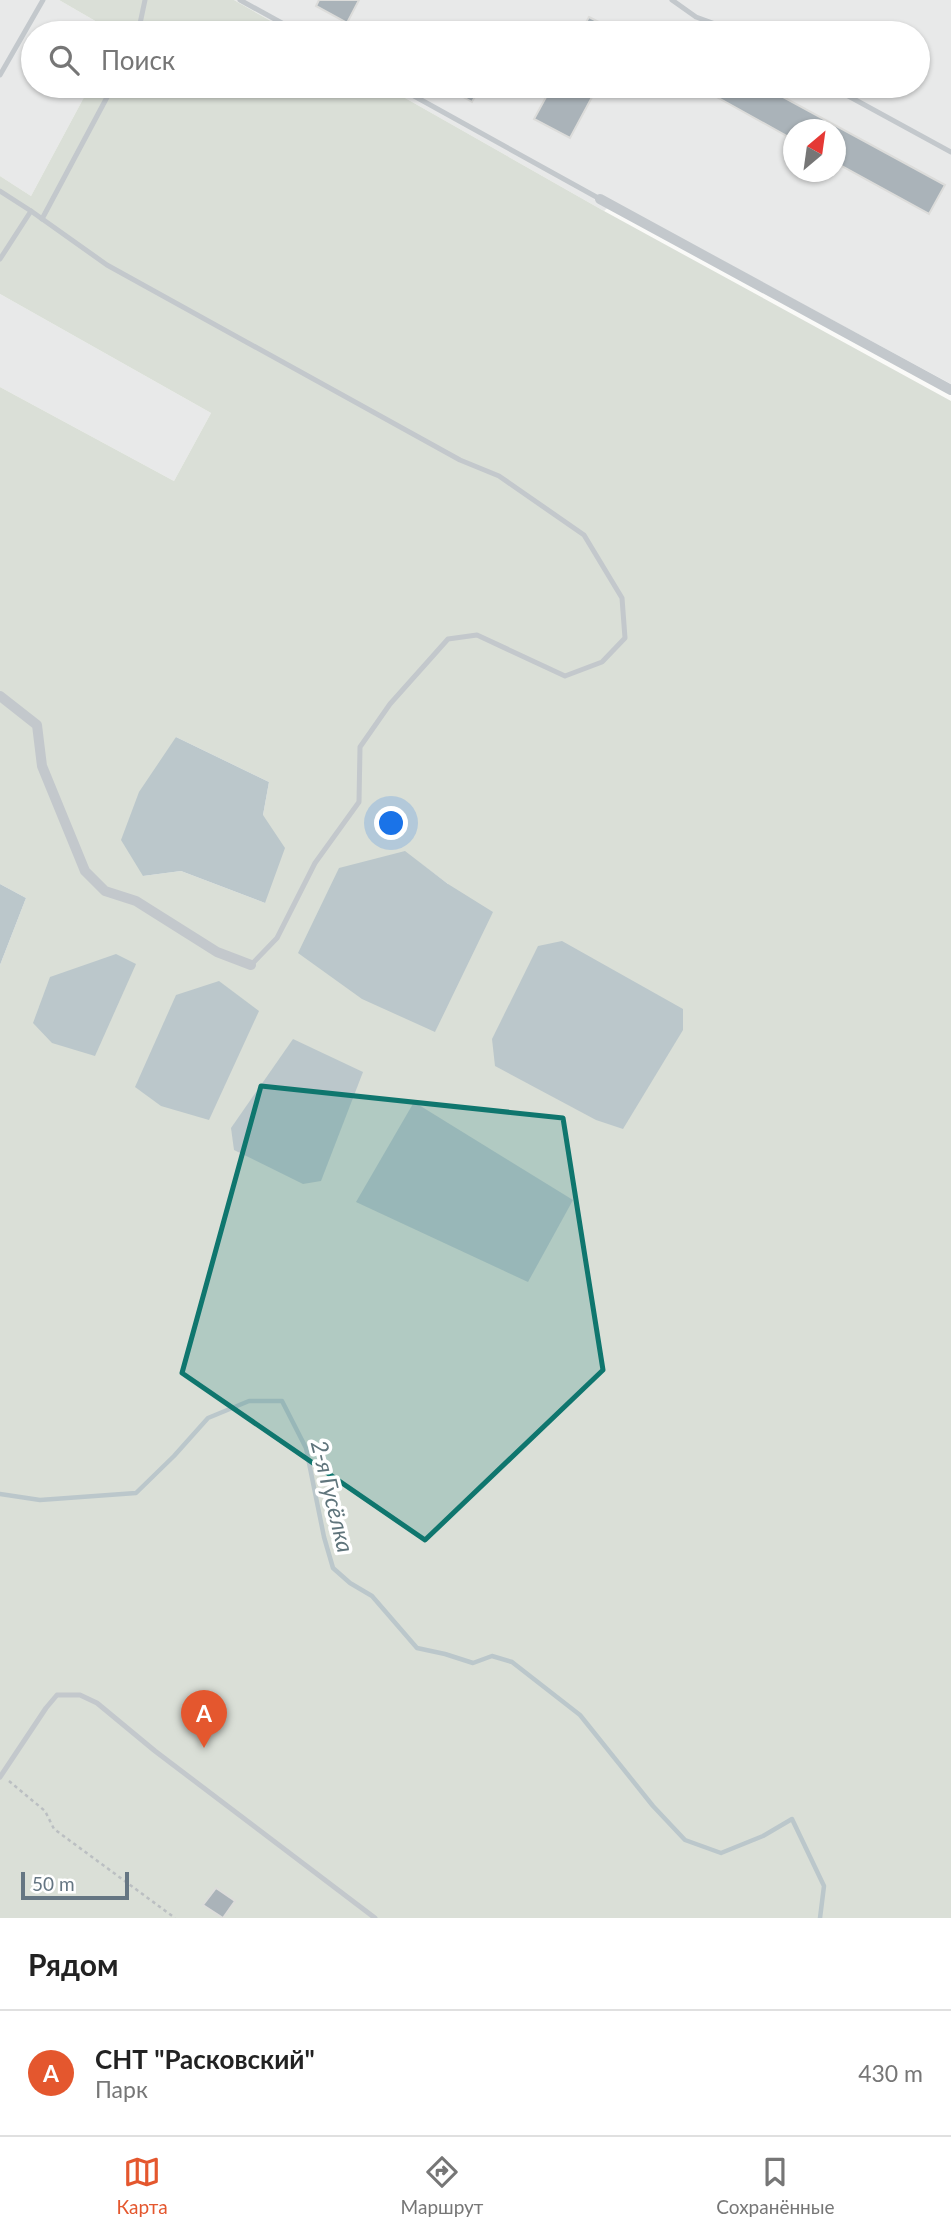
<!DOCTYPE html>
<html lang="ru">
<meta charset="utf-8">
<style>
:root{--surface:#fff;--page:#f6f6f6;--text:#222;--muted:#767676;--line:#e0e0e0;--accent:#e4572e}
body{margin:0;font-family:Lato,sans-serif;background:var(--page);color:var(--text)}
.compass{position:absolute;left:783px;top:119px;width:63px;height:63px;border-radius:50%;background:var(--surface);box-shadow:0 2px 5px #0004;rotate:29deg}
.scale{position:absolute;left:21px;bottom:18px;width:108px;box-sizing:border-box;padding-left:7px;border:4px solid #657683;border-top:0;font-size:19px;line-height:24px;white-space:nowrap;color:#657683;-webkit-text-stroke:5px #fff;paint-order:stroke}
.you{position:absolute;left:392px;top:824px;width:24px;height:24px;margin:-18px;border:5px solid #fff;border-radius:50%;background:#1a73e8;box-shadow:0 0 0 10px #1a73e833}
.badge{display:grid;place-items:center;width:46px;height:46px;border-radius:50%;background:var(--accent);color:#fff;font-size:23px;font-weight:700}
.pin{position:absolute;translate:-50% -58px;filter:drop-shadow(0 2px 4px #0008)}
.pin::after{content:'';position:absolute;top:37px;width:24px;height:21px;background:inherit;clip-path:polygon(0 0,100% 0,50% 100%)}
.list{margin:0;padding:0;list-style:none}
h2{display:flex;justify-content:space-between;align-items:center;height:91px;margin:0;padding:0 28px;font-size:30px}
h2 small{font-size:23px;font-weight:400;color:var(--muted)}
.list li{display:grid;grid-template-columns:46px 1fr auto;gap:21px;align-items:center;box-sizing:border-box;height:126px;padding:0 28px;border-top:2px solid var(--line)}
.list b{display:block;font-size:26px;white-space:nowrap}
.list p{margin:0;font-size:23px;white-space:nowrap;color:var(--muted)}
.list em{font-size:23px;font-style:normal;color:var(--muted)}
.icon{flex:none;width:38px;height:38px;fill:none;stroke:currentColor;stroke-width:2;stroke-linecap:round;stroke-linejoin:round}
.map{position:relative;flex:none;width:951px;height:1918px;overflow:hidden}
.search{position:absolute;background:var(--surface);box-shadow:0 2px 5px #0004;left:21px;right:21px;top:21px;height:77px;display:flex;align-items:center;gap:18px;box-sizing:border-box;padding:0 24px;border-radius:38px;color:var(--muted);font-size:26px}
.sheet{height:217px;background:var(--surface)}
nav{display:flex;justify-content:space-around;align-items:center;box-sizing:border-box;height:98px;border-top:2px solid var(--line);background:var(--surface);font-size:19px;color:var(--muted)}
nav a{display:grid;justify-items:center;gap:4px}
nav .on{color:var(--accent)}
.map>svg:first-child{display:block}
.built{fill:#e8e9e9;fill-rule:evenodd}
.green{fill:#dadfd7;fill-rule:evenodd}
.water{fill:#bbc7cb}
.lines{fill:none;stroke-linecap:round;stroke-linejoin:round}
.stream{stroke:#bbc7cb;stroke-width:4.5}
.building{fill:#aab3b9;stroke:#dcdcda;stroke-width:2}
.path{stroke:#bbbfc2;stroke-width:2.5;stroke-dasharray:3.5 3.5;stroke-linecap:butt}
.lane{stroke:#c3c8cc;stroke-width:5}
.street{stroke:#c3c8cc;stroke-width:10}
.marked{fill:#0f766e;fill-opacity:0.2;stroke:#0f766e;stroke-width:5;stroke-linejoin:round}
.labels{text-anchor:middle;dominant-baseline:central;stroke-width:7;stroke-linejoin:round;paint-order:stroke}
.water-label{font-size:23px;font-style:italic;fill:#60757c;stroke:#fff}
</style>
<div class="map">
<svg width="951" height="1918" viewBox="0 0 951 1918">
<rect width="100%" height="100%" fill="#fafaf8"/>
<g class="built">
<path d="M0,0H59L116,33H33V86H90L31,196L0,176Z"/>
<path d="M234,0H951V384L614,202L604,211L384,86H918V33H292ZM794,130H836V172H794Z"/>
<path d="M0,294L211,413L174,481L0,387Z"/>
</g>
<g class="green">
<path d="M59,0H234L292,33H116Z"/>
<path d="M90,86H384L604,211L951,401V1918H0V965L26,898L0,884V387L174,481L211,413L0,294V176L31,196ZM176,737L269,782L263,815L265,903L181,871L143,876ZM405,852L448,884L455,987L435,1031Z"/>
</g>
<g class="water">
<path d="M176,737L269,782L263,815L285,848L265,903L181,871L143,876L121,840L139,792Z"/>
<path d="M405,851L448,884L493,912L435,1032L362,999L298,953L339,868Z"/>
<path d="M0,884L26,898L0,965Z"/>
<path d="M562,941L683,1009V1030L623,1129L596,1120L495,1066L492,1039L538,946Z"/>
<path d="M116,954L136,964L95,1056L52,1043L33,1023L50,977Z"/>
<path d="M219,981L259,1011L209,1120L161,1106L135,1087L176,995Z"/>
<path d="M293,1039L363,1072L321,1181L303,1184L234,1150L231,1128Z"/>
<path d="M414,1102L573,1200L528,1282L356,1202Z"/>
</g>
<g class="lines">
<path class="stream" d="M0,1494L40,1500L136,1493L174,1456L208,1418L249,1401H282L306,1448L324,1537L333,1568L350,1583L372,1596L417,1648L445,1654L473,1663L492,1656L512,1662L580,1715L653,1806L685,1840L721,1853L763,1836L792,1819L824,1886L820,1918"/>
</g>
<g class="building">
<path d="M319,0H359L347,23L316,6Z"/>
<path d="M589,17L620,33H580Z"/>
<path d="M444,86H481L472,102Z"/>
<path d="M552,86H598L570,138L534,119Z"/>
<path d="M697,86H763L945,185L929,214L836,163V130H794V140Z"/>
<path d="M216,1888L235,1901L223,1918L203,1905Z"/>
</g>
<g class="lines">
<path class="path" d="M9,1781L45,1811L54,1829L175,1918"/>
<g class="lane">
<path d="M240,0L300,33"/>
<path d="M672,0L696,17L740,33"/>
<path d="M138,33L145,0"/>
<path d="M0,75L43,0"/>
<path d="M396,86L600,199"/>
<path d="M830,86L951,152"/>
<path d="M0,191L31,211L0,259"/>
<path d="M31,211L107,265L460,460L499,476L584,535L622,598L625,638L602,662L565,676L477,635L448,639L390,704L360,747L359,802L315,863L277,938L251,965"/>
<path d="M42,219L113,86"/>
<path d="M0,1777L46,1708L57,1695H80L97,1703L155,1751L375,1918"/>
</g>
<g class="street">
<path d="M600,199L951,390"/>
<path d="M0,696L37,725L42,766L85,871L105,891L136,901L217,952L251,965"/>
</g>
</g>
<path class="marked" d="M261,1086L563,1118L603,1370L425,1540L182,1373Z"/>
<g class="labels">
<g class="water-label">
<text transform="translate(333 1496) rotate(76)">2-я Гусёлка</text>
</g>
</g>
</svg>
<svg class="compass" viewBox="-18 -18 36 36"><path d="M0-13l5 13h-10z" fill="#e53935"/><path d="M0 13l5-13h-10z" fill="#767676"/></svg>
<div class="scale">50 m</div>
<div class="you"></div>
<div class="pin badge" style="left:204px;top:1748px">A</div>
<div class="search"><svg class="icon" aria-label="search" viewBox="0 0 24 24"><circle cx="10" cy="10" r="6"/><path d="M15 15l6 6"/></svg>Поиск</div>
</div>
<section class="sheet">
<h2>Рядом<small></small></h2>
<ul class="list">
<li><span class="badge">A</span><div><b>СНТ &quot;Расковский&quot;</b><p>Парк</p></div><em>430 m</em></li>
</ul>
</section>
<nav>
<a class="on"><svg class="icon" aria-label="map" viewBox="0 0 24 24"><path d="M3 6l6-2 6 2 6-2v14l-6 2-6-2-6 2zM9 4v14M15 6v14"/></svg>Карта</a>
<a><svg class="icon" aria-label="directions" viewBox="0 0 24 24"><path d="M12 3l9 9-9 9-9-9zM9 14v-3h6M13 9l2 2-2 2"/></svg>Маршрут</a>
<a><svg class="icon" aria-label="saved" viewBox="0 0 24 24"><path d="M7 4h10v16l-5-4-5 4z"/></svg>Сохранённые</a>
</nav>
